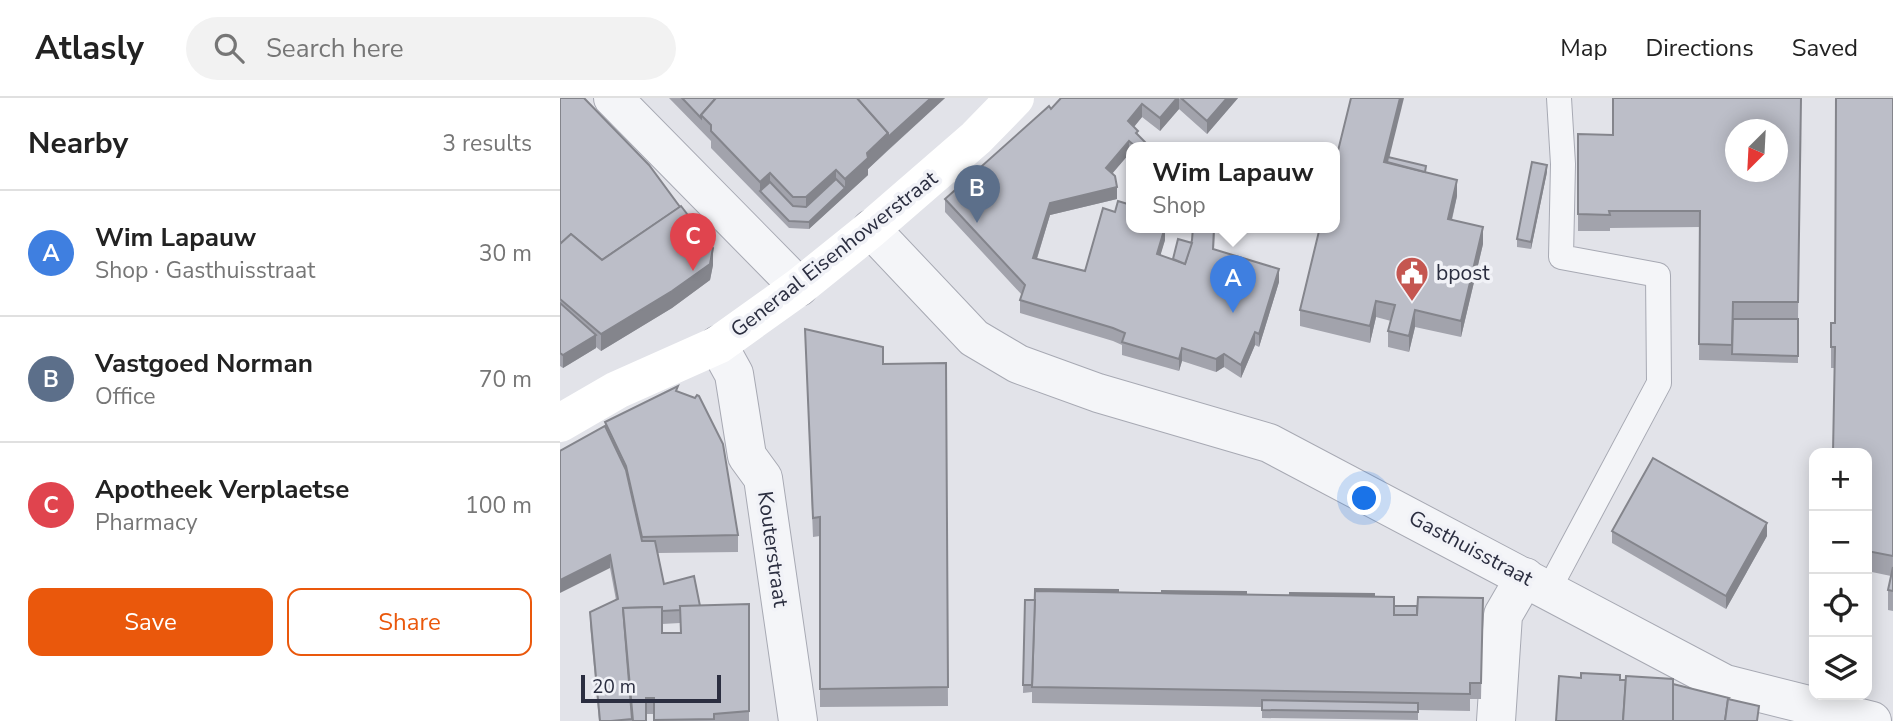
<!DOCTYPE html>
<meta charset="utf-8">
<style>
:root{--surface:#fff;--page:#f2f2f2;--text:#222;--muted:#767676;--line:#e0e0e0;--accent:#ea580c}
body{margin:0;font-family:"Nunito Sans",sans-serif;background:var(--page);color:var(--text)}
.controls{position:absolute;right:21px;bottom:21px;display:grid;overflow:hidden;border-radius:14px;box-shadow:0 4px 18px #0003}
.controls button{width:63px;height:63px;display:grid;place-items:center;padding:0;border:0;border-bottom:2px solid var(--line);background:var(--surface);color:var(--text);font:35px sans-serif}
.compass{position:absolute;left:1165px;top:21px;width:63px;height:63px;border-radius:50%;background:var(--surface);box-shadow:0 4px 18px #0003;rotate:204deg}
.scale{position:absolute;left:21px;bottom:18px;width:140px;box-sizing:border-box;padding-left:7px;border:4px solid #2b2e40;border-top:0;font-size:19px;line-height:24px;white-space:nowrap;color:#2b2e40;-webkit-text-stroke:5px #f1f2f7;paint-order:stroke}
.you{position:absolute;left:805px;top:401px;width:24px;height:24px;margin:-18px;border:5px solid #fff;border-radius:50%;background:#1a73e8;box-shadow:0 0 0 10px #1a73e833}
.badge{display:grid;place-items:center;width:46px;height:46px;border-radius:50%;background:var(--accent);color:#fff;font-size:23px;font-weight:700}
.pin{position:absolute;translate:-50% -58px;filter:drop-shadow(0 2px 4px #0008)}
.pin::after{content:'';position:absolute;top:37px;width:24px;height:21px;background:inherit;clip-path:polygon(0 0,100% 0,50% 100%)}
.popup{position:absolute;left:566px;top:44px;width:214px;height:91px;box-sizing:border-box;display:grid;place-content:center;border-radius:14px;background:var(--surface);filter:drop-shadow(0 2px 5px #0005);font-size:23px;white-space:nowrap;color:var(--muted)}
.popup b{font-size:26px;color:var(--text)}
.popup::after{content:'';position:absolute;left:50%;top:100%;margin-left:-14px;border:14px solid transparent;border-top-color:var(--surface)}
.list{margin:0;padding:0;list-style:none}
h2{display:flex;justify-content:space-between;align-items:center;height:91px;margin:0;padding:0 28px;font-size:30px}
h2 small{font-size:23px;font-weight:400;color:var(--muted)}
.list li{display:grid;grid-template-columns:46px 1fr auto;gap:21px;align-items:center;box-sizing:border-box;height:126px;padding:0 28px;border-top:2px solid var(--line)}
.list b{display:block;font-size:26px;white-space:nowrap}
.list p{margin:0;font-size:23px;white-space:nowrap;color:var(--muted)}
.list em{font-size:23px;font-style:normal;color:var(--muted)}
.actions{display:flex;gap:14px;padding:21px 28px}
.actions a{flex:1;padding:16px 0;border:2px solid var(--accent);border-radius:14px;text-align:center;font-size:24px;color:var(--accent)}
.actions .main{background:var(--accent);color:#fff}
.icon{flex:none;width:38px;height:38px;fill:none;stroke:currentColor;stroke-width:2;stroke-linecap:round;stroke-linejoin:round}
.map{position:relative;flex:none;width:1333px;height:623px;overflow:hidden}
header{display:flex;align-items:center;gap:42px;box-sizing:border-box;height:98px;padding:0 35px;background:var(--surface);border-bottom:2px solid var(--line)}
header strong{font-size:33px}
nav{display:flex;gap:38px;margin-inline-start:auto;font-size:24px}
.search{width:490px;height:63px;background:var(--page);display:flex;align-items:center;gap:18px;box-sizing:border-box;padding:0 24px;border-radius:38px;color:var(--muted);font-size:26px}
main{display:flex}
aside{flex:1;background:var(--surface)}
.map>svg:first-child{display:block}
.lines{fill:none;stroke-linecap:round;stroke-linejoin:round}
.lane-casing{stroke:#a7a9b3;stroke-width:26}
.street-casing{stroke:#a7a9b3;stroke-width:40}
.lane{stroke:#f4f5f8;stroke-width:24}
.street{stroke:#f4f5f8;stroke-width:38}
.secondary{stroke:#fff;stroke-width:38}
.wall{fill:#a2a3ac;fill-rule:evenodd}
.shaded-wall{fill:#84858c}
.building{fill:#bcbec8;stroke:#84858c;stroke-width:2;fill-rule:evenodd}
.labels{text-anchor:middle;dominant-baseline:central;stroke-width:7;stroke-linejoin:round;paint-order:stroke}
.street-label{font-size:21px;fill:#2b2e40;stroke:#f1f2f7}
.poi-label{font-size:21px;fill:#2b2e40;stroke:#f1f2f7;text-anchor:start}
</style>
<header>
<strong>Atlasly</strong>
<div class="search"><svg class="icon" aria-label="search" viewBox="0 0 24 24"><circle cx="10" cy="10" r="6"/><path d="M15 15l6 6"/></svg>Search here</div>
<nav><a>Map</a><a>Directions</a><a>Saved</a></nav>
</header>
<main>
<aside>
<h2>Nearby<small>3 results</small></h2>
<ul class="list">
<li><span class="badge" style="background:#3f7fe0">A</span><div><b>Wim Lapauw</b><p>Shop · Gasthuisstraat</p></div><em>30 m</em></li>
<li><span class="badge" style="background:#5c6f8a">B</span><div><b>Vastgoed Norman</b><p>Office</p></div><em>70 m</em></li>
<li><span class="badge" style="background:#e0444e">C</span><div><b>Apotheek Verplaetse</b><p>Pharmacy</p></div><em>100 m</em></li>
</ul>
<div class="actions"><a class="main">Save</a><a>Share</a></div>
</aside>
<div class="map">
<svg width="1333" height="623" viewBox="0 0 1333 623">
<rect width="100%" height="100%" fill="#e2e3e9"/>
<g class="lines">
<defs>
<path id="lane" d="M989,491L1099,285L1098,177L1001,159L1003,66L999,0"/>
<g id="street">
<path d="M53,0L239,189"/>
<path d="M311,131L414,240L458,266L538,295L709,345L1165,586L1312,623"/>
<path d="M158,247L174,276L187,358L203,380L238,623"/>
<path d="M936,623L943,517L965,479"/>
</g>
</defs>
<use href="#lane" class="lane-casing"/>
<use href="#street" class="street-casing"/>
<use href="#lane" class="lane"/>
<use href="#street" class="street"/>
<path class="secondary" d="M0,325L57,292L158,247L239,189L311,131L416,40L455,0"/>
</g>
<g class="wall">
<path d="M0,0L153,167L150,182L112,210L41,253L36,249V250L3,270L0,268Z"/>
<path d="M109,0H385L308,71V77L249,131L229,130L151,50V43Z"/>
<path d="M501,0H678L647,36L619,11L600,33L582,19L574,29L585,49H571V58L569,56L552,75L557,101L490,117L477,161L525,173L571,129L605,142L600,157L613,161L632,145L655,129L654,151L719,184L699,249L695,247L681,280L664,269L656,274L622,263L619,273L562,257V247L553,243L460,215V202L462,197L385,114V101L491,11Z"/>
<path d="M1241,0L1238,221L1173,220V227L1238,221V265L1139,262L1140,129L1050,130V133H1018V36L1053,37Z"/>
<path d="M1333,0V513L1328,512V492L1331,478L1307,473V355L1274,270H1271V225H1275Z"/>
<path d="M829,59L866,74L897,98L892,122L923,146L901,239L855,229L849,254L828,249V233L831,223L816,219L810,245L740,228V212Z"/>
<path d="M987,74L971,151L957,149V141Z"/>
<path d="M703,129H722L721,134Z"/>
<path d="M245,231L323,266L386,265L388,608L260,609V438L253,439Z"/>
<path d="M118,293L178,437V454L98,455L104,486L140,508L189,506V623H94V616H86V623H39L30,527V514L56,502L50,470L45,324ZM120,525L121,535H102V526Z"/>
<path d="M1052,433L1207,438L1166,511L1052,445Z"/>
<path d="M558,494L814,498L834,508H857L923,500L921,601H910V613L858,612V622L702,620V609L472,605V594L463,595L465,502H475Z"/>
</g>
<g class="shaded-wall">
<path d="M371,0H385L328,52V39Z"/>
<path d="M617,0H619V11L600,33V20Z"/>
<path d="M667,0H678L647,36V23Z"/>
<path d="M840,0H844L826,73L824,64Z"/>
<path d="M582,6V19L568,36V23Z"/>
<path d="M328,35V52L308,71V77L249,131V124L285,90V81L307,55Z"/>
<path d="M569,43V56L546,83V70Z"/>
<path d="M987,67V74L971,151V144Z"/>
<path d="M276,72V88L246,116V99Z"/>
<path d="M210,75V91L200,93V84Z"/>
<path d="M897,82V98L888,137V121Z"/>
<path d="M557,89V101L490,117L473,173V160L490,105Z"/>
<path d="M605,129V142L597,169V156Z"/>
<path d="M923,129V146L901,239V223Z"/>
<path d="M153,150V167L150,182L112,210L41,253V236Z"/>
<path d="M719,171V184L699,249V236Z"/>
<path d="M816,203V219L810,245V228Z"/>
<path d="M855,212V229L849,254V238Z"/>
<path d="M695,234V247L681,280V267Z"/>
<path d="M36,237V250L3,270V257Z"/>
<path d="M622,250V263L619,273V261Z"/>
<path d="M664,256V269L656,274V261Z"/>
<path d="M1207,425V438L1166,511V498Z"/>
<path d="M50,457V470L0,495V482Z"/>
</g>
<g class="building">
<path d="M0,0H24L89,67L120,109L42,162L11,136L0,146Z"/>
<path d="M122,0H156L141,17V20Z"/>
<path d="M156,0H297L328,35L307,55L308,60L285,81L276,72L246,99H233L210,75L200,84L151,33V27L141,17Z"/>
<path d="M297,0H371L328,39V35Z"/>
<path d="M501,0H617L600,20L582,6L568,23L578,33L576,35L585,44L581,49H576L569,43L546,70L555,78L557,89L490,105L473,160L525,173L543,110L555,114L558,103L571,107V129H605L597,156L625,166L632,142L633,129H654L653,151L719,171L699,236L695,234L681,267L664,256L656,261L622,250L619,261L562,244L565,235L553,230L460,202L465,187L385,101L489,8L491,11Z"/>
<path d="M621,0H667L647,23Z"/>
<path d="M791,0H840L824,64L897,82L888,121L923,129L901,223L855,212L849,238L828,233L835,207L816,203L810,228L740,212L760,129H774V69Z"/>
<path d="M1053,0H1241L1238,204H1173L1172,247L1139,246L1140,113H1049L1050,117L1018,116V36L1053,37ZM1175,32H1217V74H1175Z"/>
<path d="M1276,0H1333V458L1307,453V355H1273L1275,249H1271V225H1275Z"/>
<path d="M828,59L866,68L865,74L827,64Z"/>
<path d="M972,64L987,67L971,144L957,141Z"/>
<path d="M276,81L285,90L249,124L229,123L200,93L210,84L233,108L246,109Z"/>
<path d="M121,108L153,150L150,166L112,193L41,236L0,201V146L11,136L42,162Z"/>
<path d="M618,141L632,145L625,166L613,161Z"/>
<path d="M0,205L36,237L3,257L0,255Z"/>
<path d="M1173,221H1238V258L1172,256Z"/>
<path d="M245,231L323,249V266L386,265L388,589L260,591V419L253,420Z"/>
<path d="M118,288L116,293L135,300L137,297L139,298L163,346L178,437L82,439L66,368L45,324Z"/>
<path d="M45,328L66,372L82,443H95L104,486L134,478L140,508H120L121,512L102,513V509L63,510L72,621L51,623H40L30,514L58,501L50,457L0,482V353Z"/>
<path d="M1093,360L1207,425L1166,498L1052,433Z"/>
<path d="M1333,469V493L1328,492Z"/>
<path d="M475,491L558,492V494L475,493V497Z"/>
<path d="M475,493L834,499V517H857L858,499L923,500L921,585H910V596L472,589Z"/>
<path d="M602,493L686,494V496L602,495Z"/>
<path d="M730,495L814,496V498L730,497Z"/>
<path d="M465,502H475L472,587H463Z"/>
<path d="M189,506V613L154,616V621L94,622V600H86V623H73L63,510L102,509V535H121L120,508Z"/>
<rect x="834" y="508" width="23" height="9"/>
<path d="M1021,575L1060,577V582H1066L1063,623H996L999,578L1021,580Z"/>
<path d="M1066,578L1113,581V623H1063Z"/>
<path d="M1113,586L1169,600L1168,601L1165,623H1113Z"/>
<path d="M1168,601L1199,608L1197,623H1165Z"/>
<path d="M702,602L858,605V614L702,612Z"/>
</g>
<defs>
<symbol id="civic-pin" viewBox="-11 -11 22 30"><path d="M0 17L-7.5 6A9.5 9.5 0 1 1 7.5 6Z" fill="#c55650" stroke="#f1f2f7"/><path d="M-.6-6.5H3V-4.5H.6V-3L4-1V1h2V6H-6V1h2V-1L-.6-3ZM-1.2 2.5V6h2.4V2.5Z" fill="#fff"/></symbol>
</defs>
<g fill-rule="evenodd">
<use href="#civic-pin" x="833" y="156" width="38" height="52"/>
</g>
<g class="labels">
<g class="street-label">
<text transform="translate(274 156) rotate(-38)">Generaal Eisenhowerstraat</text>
<text transform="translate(911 450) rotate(28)">Gasthuisstraat</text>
<text transform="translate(213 451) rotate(82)">Kouterstraat</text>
</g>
<g class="poi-label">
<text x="876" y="175">bpost</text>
</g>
</g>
</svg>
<div class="controls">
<button>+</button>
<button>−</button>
<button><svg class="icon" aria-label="locate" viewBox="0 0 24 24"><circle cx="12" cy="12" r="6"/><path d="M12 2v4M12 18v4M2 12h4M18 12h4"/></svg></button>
<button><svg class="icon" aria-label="layers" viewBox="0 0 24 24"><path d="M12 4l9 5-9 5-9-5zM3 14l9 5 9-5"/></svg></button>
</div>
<svg class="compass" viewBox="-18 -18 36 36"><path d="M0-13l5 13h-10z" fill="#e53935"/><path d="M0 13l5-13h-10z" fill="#767676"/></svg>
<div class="scale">20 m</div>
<div class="you"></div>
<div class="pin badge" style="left:673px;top:215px;background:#3f7fe0">A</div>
<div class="popup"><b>Wim Lapauw</b>Shop</div>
<div class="pin badge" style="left:417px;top:125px;background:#5c6f8a">B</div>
<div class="pin badge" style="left:133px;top:173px;background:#e0444e">C</div>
</div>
</main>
